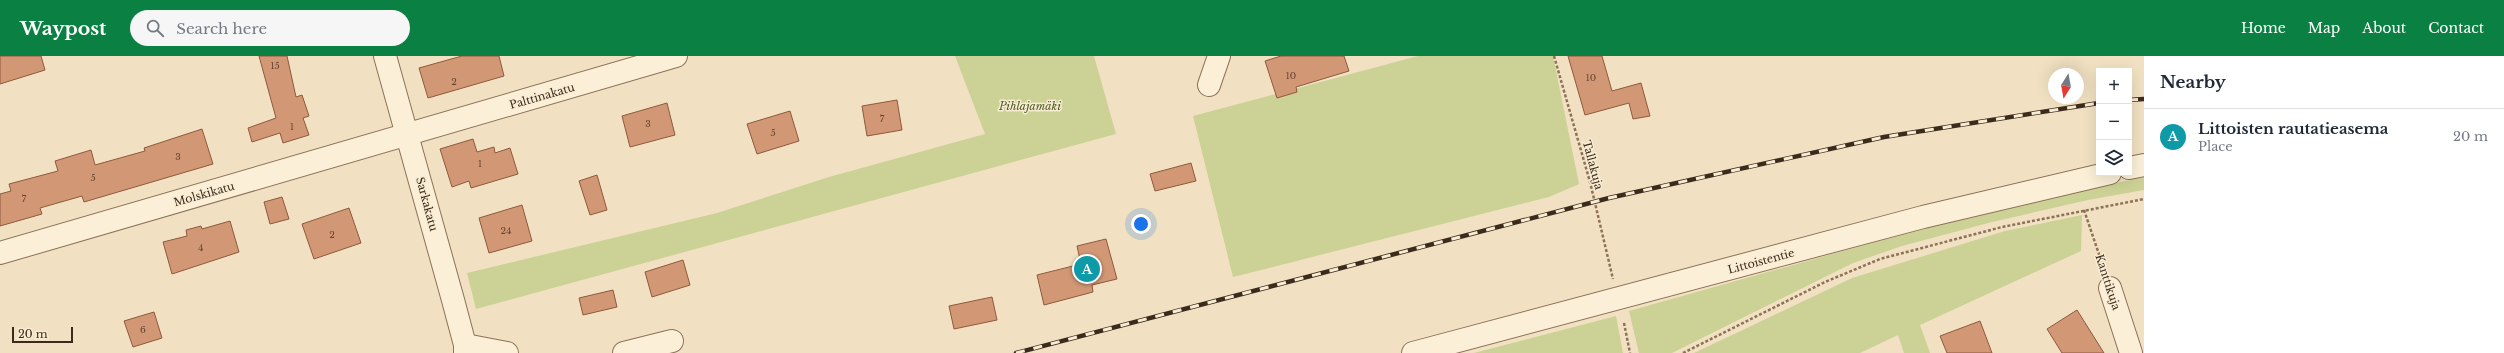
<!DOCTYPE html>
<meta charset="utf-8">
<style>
:root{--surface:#fff;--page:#f6f6f7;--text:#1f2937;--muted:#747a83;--line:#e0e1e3;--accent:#0b8043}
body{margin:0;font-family:"Libre Baskerville",serif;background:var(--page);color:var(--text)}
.controls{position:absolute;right:12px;top:12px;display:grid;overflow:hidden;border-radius:0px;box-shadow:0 4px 16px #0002}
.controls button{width:36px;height:36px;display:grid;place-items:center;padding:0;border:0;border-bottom:1px solid var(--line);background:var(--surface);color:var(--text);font:20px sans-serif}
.compass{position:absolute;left:2048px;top:12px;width:36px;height:36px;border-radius:50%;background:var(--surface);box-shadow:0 4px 16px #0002;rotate:191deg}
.scale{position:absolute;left:12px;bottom:10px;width:61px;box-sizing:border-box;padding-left:4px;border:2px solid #3c2b1d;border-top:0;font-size:11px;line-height:14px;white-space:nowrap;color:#3c2b1d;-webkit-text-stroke:3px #f8ecd3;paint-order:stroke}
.you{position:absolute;left:1141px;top:168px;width:14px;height:14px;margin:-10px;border:3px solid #fff;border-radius:50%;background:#1a73e8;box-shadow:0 0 0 6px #1a73e833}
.badge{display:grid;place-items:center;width:26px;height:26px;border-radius:50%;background:var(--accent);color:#fff;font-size:13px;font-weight:700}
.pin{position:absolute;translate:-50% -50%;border:2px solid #fff;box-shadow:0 1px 4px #0006}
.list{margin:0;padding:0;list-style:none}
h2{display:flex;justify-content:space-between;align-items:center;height:52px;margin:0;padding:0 16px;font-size:17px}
h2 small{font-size:13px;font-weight:400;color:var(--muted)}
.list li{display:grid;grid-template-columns:26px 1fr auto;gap:12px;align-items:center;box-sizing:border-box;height:56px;padding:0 16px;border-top:1px solid var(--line)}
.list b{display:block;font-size:15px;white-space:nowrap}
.list p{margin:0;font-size:13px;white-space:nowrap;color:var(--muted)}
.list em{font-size:13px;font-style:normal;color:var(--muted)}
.icon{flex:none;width:22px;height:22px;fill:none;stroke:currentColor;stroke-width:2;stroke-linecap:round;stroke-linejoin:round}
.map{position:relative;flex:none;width:2144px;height:297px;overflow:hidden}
header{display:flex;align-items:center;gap:24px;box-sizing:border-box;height:56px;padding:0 20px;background:var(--accent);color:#fff}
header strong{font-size:19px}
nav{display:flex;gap:22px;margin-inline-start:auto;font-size:14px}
.search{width:280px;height:36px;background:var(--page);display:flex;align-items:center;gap:10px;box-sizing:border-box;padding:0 14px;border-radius:22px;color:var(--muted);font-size:15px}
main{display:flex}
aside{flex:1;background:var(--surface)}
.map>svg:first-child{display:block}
.green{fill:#ccd195}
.building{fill:#d29875;stroke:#8e593c}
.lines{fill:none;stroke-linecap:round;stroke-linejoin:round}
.minor-casing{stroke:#8d7258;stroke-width:24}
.path{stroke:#8d7258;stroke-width:2.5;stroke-dasharray:3 2;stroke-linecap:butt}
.minor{stroke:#fbefd7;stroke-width:22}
.rail-casing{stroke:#3c2b1d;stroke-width:4.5}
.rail{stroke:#f8ecd3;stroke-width:3;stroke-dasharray:9;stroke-linecap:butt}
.labels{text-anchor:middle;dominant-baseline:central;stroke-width:3;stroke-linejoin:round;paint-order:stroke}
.number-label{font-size:9px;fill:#624633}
.street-label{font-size:11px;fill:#3c2b1d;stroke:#f8ecd3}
.park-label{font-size:11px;font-style:italic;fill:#4e5a22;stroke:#f8ecd3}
</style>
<header>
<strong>Waypost</strong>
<div class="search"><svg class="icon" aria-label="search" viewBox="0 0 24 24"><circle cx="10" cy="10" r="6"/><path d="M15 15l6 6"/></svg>Search here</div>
<nav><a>Home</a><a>Map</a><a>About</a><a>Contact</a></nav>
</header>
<main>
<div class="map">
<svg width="2144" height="297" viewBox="0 0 2144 297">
<rect width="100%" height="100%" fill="#f1e1c2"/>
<g class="green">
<path d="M955,0H1094L1116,78L476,253L467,217L717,157L829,121L985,78Z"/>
<path d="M1418,0H1553L1579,128L1549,141L1233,221L1193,60Z"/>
<path d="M2144,121V134L2088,144L1992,166L1902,190L1853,207L1672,297H1639L1629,255L1985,155Z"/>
<path d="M2082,159L2081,195L1920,269L1930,297H1904L1898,279L1860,297H1694L1852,222L2005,175Z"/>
<path d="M1616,260L1623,297H1474Z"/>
</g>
<g class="building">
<path d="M0,0H41L45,14L0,28Z"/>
<path d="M259,0H287L296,41L302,39L309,60L303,62L309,79L283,87L280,77L252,86L248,72L276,62Z"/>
<path d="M462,0H499L504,20L428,42L419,12Z"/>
<path d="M1281,0H1344L1349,15L1296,31L1297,36L1277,42L1265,5Z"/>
<path d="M1568,0H1602L1612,35L1641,27L1650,60L1633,63L1629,47L1585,59Z"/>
<path d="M897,44L902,74L867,80L862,50Z"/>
<path d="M667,47L675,79L630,91L622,60Z"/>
<path d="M790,55L799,85L757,98L747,68Z"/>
<path d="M202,73L213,108L84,146L82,140L40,152L42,158L0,170V138L11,135L9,128L58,115L55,105L91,94L95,109L145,95L144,92Z"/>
<path d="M473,83L477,96L494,91L495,97L510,92L518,118L471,132L469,125L452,131L440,93Z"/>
<path d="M1191,107L1196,125L1155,135L1150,118Z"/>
<path d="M597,119L607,154L590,159L579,125Z"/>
<path d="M282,141L289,163L270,168L264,146Z"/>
<path d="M522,149L532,185L489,197L479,162Z"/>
<path d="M349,152L361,187L314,203L302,168Z"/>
<path d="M230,165L239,196L172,218L163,186L187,180L186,174L201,170L202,173Z"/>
<path d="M1106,183L1117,223L1092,229L1093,236L1044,249L1037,219L1081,208L1077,190Z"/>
<path d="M683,204L690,229L652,241L645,216Z"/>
<path d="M613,234L617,251L583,259L579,242Z"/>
<path d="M992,241L997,264L954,273L949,250Z"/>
<path d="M2077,254L2104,297H2062L2047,273Z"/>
<path d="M154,256L162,282L133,291L124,265Z"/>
<path d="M1980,265L1992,297H1947L1940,280Z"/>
</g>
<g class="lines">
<defs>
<g id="minor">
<path d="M385,0L453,244L465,289V297"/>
<path d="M1209,29L1219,0"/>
<path d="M2129,112L2144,109"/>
<path d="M0,197L676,0"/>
<path d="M2110,232L2131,297"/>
<path d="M465,289L507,297"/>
<path d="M624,297L672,285"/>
<path d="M1413,297L1923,161L2110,117"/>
</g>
</defs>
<use href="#minor" class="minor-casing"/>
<g class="path">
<path d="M1554,0L1590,126L1613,223"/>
<path d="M2084,154L2104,213"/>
<path d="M1624,267L1630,297"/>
<path d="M1683,297L1825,226L1880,203L2002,171L2144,143"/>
</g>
<use href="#minor" class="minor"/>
<defs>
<g id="rail">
<path d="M2129,44L2144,43"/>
<path d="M1016,297L1609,142L1884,81L2099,47"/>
</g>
</defs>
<use href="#rail" class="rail-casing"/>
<use href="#rail" class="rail"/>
</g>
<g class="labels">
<g class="number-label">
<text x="275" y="9">15</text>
<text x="1291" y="19">10</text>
<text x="1591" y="21">10</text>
<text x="454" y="25">2</text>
<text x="882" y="62">7</text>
<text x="648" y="67">3</text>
<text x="292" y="70">1</text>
<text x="773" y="76">5</text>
<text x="178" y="100">3</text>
<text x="480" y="107">1</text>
<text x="93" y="121">5</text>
<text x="24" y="142">7</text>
<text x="506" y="174">24</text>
<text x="332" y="178">2</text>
<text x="201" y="191">4</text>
<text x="143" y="273">6</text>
</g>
<g class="street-label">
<text transform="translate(542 40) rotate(-16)">Palttinakatu</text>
<text transform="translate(1593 109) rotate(75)">Tallakuja</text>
<text transform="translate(204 138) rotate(-16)">Molskikatu</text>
<text transform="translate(427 148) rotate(75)">Sarkakatu</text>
<text transform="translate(1761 205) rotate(-15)">Littoistentie</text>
<text transform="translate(2108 226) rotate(72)">Kanttikuja</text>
</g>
<g class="park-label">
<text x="1030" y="50">Pihlajamäki</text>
</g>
</g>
</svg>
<div class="controls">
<button>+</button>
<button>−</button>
<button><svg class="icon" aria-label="layers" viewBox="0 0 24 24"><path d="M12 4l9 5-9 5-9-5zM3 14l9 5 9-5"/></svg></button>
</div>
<svg class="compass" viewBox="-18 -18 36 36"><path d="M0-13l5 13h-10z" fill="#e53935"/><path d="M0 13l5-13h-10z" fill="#747a83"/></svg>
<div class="scale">20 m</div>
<div class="you"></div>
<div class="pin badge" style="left:1087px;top:213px;background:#0f9aa8">A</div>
</div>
<aside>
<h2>Nearby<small></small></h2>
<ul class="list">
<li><span class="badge" style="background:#0f9aa8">A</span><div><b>Littoisten rautatieasema</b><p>Place</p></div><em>20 m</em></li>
</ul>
</aside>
</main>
